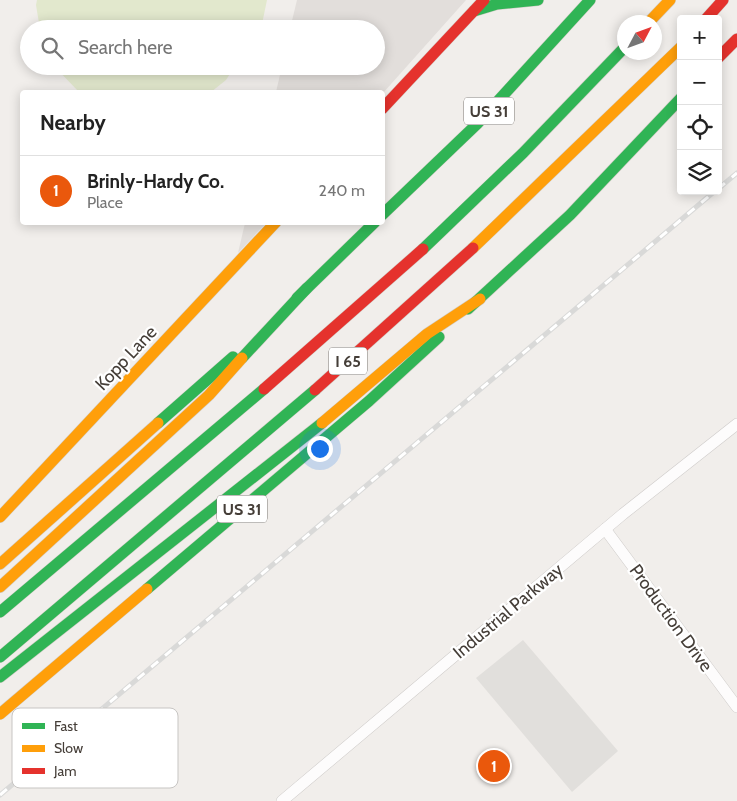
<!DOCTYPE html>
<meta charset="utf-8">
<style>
:root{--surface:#fff;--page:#f6f6f6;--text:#222;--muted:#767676;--line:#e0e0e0;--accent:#ea580c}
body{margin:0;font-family:Cabin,sans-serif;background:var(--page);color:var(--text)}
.controls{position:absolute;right:15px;top:15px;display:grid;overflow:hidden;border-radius:5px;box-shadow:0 2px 12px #0003}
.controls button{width:45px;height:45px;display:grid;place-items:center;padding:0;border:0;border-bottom:1px solid var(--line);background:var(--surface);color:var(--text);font:25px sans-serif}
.compass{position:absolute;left:617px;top:15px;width:45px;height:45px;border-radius:50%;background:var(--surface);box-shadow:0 2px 12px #0003;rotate:49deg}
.you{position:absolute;left:319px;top:448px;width:18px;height:18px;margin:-12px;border:4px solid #fff;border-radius:50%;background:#1a73e8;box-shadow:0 0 0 8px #1a73e833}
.badge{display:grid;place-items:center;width:32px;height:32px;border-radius:50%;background:var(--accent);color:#fff;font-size:16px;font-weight:700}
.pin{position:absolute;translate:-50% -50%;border:2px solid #fff;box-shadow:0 1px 5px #0006}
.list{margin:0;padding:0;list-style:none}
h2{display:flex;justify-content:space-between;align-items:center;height:65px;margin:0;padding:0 20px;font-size:21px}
h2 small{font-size:16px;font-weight:400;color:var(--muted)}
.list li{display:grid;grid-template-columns:32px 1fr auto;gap:15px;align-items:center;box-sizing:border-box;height:70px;padding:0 20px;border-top:1px solid var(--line)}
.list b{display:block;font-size:19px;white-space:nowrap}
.list p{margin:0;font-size:16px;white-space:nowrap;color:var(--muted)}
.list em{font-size:16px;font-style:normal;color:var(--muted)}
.icon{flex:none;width:28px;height:28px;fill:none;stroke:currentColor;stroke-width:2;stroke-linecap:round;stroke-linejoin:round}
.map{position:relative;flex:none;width:737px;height:801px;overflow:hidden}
.search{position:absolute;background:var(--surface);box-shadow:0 2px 12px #0003;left:20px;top:20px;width:365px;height:55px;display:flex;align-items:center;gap:12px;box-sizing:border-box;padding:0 18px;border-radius:28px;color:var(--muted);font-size:19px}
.panel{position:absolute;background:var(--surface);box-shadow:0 2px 12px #0003;left:20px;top:90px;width:365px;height:135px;border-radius:5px}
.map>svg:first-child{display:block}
.industrial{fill:#e2dedb}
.green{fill:#e2e8cd}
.parking{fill:#e1dfdc}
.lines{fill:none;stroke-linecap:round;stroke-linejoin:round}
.street-casing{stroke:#cecbc9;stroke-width:12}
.fast-casing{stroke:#d0cbc4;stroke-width:12}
.slow-casing{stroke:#d0cbc4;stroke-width:12}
.jam-casing{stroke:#d0cbc4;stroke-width:12}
.street{stroke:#fdfcfc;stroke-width:11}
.fast{stroke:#30b455;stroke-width:11}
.slow{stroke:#ff9f0a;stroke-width:11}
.jam{stroke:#e5322d;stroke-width:11}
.rail-casing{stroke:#d9d9d8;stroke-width:5}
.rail{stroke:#fff;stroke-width:3;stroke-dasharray:9;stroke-linecap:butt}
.labels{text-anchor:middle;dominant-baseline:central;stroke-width:4.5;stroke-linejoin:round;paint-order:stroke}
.shield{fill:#fff;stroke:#7d7874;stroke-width:1}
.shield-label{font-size:16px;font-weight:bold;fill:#453e38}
.street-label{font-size:18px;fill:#453e38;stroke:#fff}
.key{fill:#fff;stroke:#c7c5c3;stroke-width:1}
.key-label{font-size:14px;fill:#453e38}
</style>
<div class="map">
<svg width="737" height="801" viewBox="0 0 737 801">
<rect width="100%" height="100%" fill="#f1eeeb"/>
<g class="industrial">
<path d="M297,0H466L383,93L276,92L282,66H376V29H290Z"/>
<path d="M245,223H266L238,253Z"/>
</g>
<g class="green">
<path d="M37,0H267L262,24L255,22L250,29H40L36,5Z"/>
<path d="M54,66H235L226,80L211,92H79Z"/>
</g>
<path class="parking" d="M523,640L618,751L572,792L476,678Z"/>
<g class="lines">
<defs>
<g id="street">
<path d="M605,529L737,707"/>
<path d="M282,801L623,514L737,424"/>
</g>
<g id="fast">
<path d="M474,11L497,4L538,0"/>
<path d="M382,215L477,124L590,0"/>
<path d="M423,249L523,153L624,48"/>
<path d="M297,298L375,222"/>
<path d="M468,309L570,215L681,98"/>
<path d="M242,358L307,288"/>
<path d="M158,423L233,357"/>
<path d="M147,589L369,401L439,337"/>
<path d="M0,612L264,389"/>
<path d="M0,657L315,390"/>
<path d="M0,677L322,423"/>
</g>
<g id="slow">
<path d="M649,22L670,0"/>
<path d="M473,248L681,47"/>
<path d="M322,423L427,334L480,299"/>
<path d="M0,517L276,222"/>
<path d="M0,564L158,423"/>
<path d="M0,587L209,395L242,358"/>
<path d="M0,714L147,589"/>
</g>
<g id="jam">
<path d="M706,19L723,0"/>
<path d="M718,58L737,39"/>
<path d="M382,109L484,0"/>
<path d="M264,389L423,249"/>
<path d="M315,390L473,248"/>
</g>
</defs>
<use href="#street" class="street-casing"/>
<use href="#fast" class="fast-casing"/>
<use href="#slow" class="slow-casing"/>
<use href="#jam" class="jam-casing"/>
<use href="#street" class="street"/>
<use href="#fast" class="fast"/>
<use href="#slow" class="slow"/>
<use href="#jam" class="jam"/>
<defs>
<g id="rail">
<path d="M718,189L737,173"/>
<path d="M0,795L715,191"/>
</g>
</defs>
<use href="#rail" class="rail-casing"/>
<use href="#rail" class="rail"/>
</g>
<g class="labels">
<g class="shield">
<rect x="464" y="97.5" width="50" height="27" rx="4"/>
<rect x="329" y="347.5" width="38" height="27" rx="4"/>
<rect x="217" y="495.5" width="50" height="27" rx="4"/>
</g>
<g class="shield-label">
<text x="489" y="111">US 31</text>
<text x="348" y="361">I 65</text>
<text x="242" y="509">US 31</text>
</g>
<g class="street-label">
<text transform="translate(126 358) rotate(-47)">Kopp Lane</text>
<text transform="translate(508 611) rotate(-40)">Industrial Parkway</text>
<text transform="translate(671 618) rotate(54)">Production Drive</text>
</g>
</g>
<rect x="12" y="708" width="166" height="80" rx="8" class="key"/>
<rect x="22" y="723" width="23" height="6" fill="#30b455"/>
<rect x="22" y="745" width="23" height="7" fill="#ff9f0a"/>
<rect x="22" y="768" width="23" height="6" fill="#e5322d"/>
<g class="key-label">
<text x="54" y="731">Fast</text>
<text x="54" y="753">Slow</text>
<text x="54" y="776">Jam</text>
</g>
</svg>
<div class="controls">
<button>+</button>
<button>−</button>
<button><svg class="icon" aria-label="locate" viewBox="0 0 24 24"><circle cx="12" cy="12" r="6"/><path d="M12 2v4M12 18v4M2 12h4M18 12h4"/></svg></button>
<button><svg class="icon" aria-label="layers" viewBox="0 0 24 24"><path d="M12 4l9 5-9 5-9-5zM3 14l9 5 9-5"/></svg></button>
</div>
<svg class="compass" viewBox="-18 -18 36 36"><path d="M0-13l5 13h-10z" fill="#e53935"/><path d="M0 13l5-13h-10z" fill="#767676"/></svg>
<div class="you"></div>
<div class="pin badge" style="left:494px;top:766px">1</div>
<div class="search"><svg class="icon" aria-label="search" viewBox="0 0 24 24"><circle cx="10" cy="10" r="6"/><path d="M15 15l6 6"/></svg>Search here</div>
<section class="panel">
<h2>Nearby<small></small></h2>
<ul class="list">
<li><span class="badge">1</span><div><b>Brinly-Hardy Co.</b><p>Place</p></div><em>240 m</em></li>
</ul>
</section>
</div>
